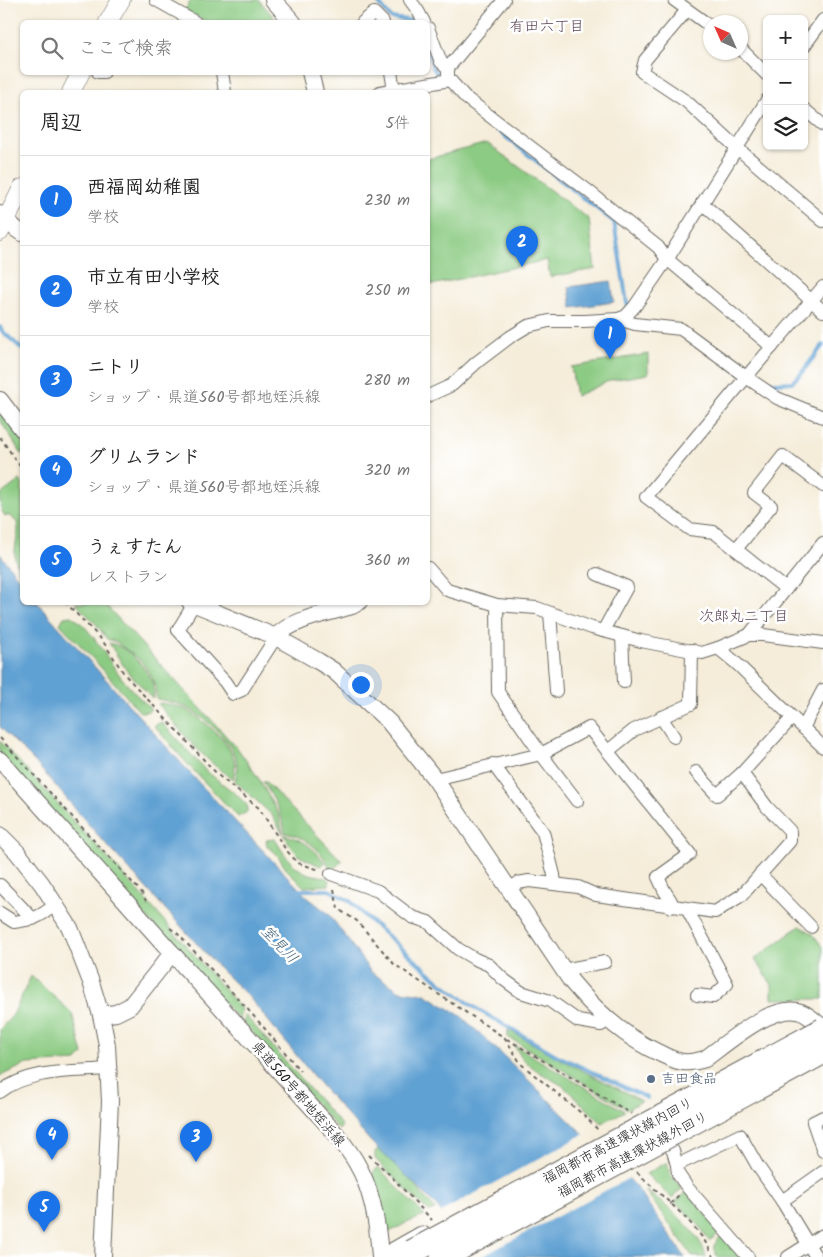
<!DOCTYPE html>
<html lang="ja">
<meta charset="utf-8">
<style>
:root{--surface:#fff;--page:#f6f6f6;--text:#222;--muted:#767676;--line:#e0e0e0;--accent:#1a73e8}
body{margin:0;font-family:Kalam,"Klee One",sans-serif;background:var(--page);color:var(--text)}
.controls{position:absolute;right:15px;top:15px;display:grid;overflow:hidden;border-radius:8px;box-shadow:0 1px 4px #0004}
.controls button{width:45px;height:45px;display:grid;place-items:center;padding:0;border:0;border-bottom:1px solid var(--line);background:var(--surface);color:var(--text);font:25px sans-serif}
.compass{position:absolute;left:703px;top:15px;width:45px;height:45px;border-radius:50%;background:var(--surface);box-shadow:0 1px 4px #0004;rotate:315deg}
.you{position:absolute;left:360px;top:684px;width:18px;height:18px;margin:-12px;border:4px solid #fff;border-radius:50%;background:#1a73e8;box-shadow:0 0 0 8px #1a73e833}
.badge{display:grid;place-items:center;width:32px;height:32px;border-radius:50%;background:var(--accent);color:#fff;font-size:16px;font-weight:700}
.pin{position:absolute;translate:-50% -41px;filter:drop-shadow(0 1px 2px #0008)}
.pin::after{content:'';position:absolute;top:26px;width:18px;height:15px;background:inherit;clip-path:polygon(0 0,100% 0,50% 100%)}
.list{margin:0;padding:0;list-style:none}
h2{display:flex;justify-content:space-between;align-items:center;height:65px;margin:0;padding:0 20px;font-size:21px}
h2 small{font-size:16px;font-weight:400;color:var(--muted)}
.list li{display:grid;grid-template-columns:32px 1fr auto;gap:15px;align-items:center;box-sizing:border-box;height:90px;padding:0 20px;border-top:1px solid var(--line)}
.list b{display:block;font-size:19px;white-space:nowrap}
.list p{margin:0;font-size:16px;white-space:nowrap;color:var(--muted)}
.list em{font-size:16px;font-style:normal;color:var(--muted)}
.icon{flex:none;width:28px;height:28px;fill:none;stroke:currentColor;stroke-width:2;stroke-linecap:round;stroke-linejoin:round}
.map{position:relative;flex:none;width:823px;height:1257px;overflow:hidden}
.search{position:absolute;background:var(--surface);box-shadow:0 1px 4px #0004;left:20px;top:20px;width:410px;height:55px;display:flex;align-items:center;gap:12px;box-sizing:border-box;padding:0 18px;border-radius:8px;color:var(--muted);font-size:19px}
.panel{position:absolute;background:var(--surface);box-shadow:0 1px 4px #0004;left:20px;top:90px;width:410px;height:515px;border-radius:8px}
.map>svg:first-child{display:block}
.green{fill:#8ccb83;stroke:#547450}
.water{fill:#60a1d3;stroke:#3e5e78}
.pier{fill:#f5edda}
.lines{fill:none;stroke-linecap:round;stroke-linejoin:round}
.stream{stroke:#60a1d3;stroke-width:4}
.minor-casing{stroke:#68655e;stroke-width:14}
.tertiary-casing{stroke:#68655e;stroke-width:18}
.secondary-casing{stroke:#68655e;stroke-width:19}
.trunk-casing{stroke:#68655e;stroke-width:23}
.path{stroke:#68655e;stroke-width:2;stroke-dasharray:4 4;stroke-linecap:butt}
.minor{stroke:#fff;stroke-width:12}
.tertiary{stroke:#fff;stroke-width:16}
.secondary{stroke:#fff;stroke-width:18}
.trunk{stroke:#fff;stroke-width:21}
.motorway-bridge-casing{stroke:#68655e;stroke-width:26;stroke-linecap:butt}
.motorway-bridge{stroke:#fff;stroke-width:24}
.service-dot{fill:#5c6f8a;stroke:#fff;stroke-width:2}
.labels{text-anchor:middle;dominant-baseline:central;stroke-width:5;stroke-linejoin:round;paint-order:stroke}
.service-label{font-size:14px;fill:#4e5e75;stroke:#fff;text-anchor:start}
.street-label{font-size:14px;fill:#1c1c1c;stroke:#fff}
.neighbourhood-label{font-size:15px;fill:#5d4655;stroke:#fff}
.water-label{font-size:15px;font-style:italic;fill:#3e5e78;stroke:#fff}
</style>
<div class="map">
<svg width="823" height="1257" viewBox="0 0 823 1257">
<rect width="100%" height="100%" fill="#fff"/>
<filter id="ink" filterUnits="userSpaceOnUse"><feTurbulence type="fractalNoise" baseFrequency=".02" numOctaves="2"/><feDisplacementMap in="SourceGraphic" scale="10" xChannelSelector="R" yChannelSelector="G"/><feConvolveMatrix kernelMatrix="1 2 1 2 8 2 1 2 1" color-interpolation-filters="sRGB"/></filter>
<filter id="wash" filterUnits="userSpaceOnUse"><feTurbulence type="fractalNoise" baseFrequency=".0096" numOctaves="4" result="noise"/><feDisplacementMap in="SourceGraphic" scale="20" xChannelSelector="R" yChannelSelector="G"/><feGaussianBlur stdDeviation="1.12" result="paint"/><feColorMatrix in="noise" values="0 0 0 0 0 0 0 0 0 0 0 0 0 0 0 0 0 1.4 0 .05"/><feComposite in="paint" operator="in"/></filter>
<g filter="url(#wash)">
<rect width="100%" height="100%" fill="#f5edda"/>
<g class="green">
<path d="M191,0H259L278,22H208L185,10Z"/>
<path d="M487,143L589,219L595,269L550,277L547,260L432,285L428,268V159Z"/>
<path d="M648,354V374L611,380L576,396L571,367Z"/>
<path d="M0,407L22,438V455L0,420Z"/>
<path d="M20,480L22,484V577L15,559V549L18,532L17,522L10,516H5C0,509 0,504 0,495Z"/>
<path d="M75,603H104L238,749L259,779L279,815L283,834L272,815L235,781C236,776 238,770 237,765C236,744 205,717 187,708C177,703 167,701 157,699L155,685L149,672L140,660L116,642L107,639L96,624Z"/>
<path d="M72,616C94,631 105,657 121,677C130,689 141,699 151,709L147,712H140L95,661L60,624L64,617Z"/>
<path d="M109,643C126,645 149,669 153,686C154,690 154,694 154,698L153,699L127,671Z"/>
<path d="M161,703C169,705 179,706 187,710C204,720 232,743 235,764C235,769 234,774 233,779C203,760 181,731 158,704Z"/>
<path d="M161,722L166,727L206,771L236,794L247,805V812L238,817L190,767L154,726Z"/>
<path d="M0,741L137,890L203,965L241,1009L239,1020L0,754Z"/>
<path d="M263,782H266L342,861L331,871C323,851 306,836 285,833C283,814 273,797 263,782Z"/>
<path d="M284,835C303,839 313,847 325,863L320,866L299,856L291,846Z"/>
<path d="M275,839C283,853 293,869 309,874C317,876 322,875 329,880V885L304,887L286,869L276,853L267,846L266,840Z"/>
<path d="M800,926L812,933L823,947V999H772V985L755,959Z"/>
<path d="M31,976L72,1013L83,1054L77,1061L27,1064L0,1076V1029L13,1015Z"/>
<path d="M244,1014L342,1126L339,1130L243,1022Z"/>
<path d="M508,1030L560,1059L642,1101L627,1109L508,1037Z"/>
<path d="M514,1045L625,1111L602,1123L563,1086L539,1072L523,1060Z"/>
<path d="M382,1144L435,1210L429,1212L375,1159V1152Z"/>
<path d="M667,1162L670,1174L682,1189L672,1198L646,1174Z"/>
<path d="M378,1167L425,1216L408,1222L386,1234L371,1175Z"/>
<path d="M645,1190C666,1206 701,1231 706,1257H693Z"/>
<path d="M687,1192L721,1232L709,1241L699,1225L675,1202Z"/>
<path d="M724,1234L744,1257H717C712,1245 715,1241 724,1234Z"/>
</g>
<g class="water">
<path d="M611,281L614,302L572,308L569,287Z"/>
<path d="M0,554L22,583V602L38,603L57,625L200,784L307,897L329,914L371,972L400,991L425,994L461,1016L506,1058L635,1185L685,1257H480L430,1199L371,1142L319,1083L249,997L220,969L96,833L36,763L0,727Z"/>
</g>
<path class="pier" d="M586,1133L631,1177L481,1257H477L439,1213Z"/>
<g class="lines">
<g class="stream">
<path d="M376,0L391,18L417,21V22"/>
<path d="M428,46L432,67L441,78"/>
<path d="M474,112L614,222L627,303L629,307"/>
<path d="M0,327L3,332L22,349"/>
<path d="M736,362L748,371"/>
<path d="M756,377L774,383L792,382L800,375L823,345"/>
<path d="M296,890H329L350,901L366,917L440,982L477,1009L556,1055L647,1098"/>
</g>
</g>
</g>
<g filter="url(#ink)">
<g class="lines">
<defs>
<g id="minor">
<path d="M156,0L195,22"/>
<path d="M410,0L418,11L424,22"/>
<path d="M674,0L710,26"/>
<path d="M687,10L645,60L642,72L687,102L737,148L823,221"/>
<path d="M363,22L374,13L383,22"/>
<path d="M428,28L441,62L448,68V78L466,98L587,190L658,247L667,259L772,347"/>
<path d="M804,46L823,20"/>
<path d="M740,48L767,75"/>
<path d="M448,68L504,0"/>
<path d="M98,72H104"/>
<path d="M222,72L225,92"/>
<path d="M391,72L394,90"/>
<path d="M380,92L450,80"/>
<path d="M804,109L823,125"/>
<path d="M702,203L823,311"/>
<path d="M618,319L626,316L635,306L670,255L767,100"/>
<path d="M428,396L452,385L477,362L510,337L528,326L549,321H585L618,319L635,324L681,329L746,377L777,398L823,417"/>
<path d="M737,548L771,506L754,493L783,456L823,486"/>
<path d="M428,568L447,590L497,605L537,608L592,628L641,641L702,653L718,648L749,635H763L823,643"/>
<path d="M597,574L627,587L603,631"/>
<path d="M786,589L714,532L689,529L646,497L753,369L823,287"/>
<path d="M194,604L178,630L225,682L233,694L242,690L276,637"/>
<path d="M497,605L498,692L541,754L577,801"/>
<path d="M550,613L556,691"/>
<path d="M749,635L823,543"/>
<path d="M622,636L624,682"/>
<path d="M718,648L735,662L823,747"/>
<path d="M661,717L674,737"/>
<path d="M803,728L823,690"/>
<path d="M608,751L634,730L691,704L692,650"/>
<path d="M493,764L543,832L554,875L555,884"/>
<path d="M696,772L717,795L742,773L792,718"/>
<path d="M435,779L541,754L589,728L690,854L658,877L664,890L671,901V907"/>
<path d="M331,874L378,891L412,917L428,922L458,949L475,959L489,965L503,979L521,992L550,1001L578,1021L601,1025L608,1020"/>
<path d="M760,874L811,927"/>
<path d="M0,885L33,919"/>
<path d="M509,889L518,883L529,881L578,887L596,895L715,912L742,895L790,841V831L767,807L742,773"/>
<path d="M687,909L727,984L713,997L697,995"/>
<path d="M0,913L14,922C35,919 38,918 55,905"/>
<path d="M563,970L605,962"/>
<path d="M0,1092C30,1069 72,1072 108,1069"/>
<path d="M823,1117L813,1122L823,1151"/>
<path d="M666,1142L673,1151L677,1165L678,1174L687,1187L748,1257"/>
<path d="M677,1165L740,1135L757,1165L782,1201L816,1257"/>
<path d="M782,1201L823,1172"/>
<path d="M788,1257L823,1235"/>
</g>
<g id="tertiary">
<path d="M273,0L293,22"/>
<path d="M310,72L315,92"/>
<path d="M0,214L16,229L22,233"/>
<path d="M0,400L22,429"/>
<path d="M190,602L276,637L318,661L334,671L389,722L435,779L571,981C595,1010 623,1036 657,1052C666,1056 674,1061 683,1062C691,1063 698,1061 705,1059C727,1043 773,1002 801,1012C809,1015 817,1023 823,1028"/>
<path d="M276,637C291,619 330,613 352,606L359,602"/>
<path d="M0,760L172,953L337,1135C344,1145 352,1154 357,1164C373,1191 378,1226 380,1257"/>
<path d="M0,835L17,852L42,884L70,928L91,982L101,1015L107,1045L110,1101L103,1257"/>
<path d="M101,1015L116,1013L130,1006L172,953"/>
</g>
<g id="secondary">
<path d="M108,22L121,0"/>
<path d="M71,92L81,72"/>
<path d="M0,232L22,188"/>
</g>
<path id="trunk" d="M387,1257L422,1237"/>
</defs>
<use href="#minor" class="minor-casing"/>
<use href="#tertiary" class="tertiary-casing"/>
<use href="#secondary" class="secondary-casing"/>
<use href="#trunk" class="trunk-casing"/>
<g class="path">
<path d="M0,437L22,469"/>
<path d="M65,602L102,640L125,675L219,776L259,808L286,850L298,863L320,870"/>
<path d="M0,738L142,893L146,901"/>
<path d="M334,889L338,909L357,921L394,964L444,998L505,1038L521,1064L586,1117L598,1130"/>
<path d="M170,928L178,934C220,979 262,1023 300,1071"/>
<path d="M507,1039L632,1114"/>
<path d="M369,1155L389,1174L432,1220"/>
<path d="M637,1172C661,1197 701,1225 713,1257"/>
<path d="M670,1204L679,1195"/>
</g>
<use href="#minor" class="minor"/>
<use href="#tertiary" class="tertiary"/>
<use href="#secondary" class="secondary"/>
<use href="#trunk" class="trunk"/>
<defs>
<g id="motorway-bridge">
<path d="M412,1252L823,1030"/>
<path d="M443,1257L823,1052"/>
</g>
</defs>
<use href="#motorway-bridge" class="motorway-bridge-casing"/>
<use href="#motorway-bridge" class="motorway-bridge"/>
</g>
</g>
<circle class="service-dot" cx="651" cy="1079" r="5"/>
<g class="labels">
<g class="service-label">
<text x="661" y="1079">吉田食品</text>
</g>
<g class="street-label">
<text transform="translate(298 1094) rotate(49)">県道560号都地姪浜線</text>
<text transform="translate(618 1141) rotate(-28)">福岡都市高速環状線内回り</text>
<text transform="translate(633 1155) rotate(-28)">福岡都市高速環状線外回り</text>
</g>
<g class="neighbourhood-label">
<text x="547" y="27">有田六丁目</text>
<text x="744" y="617">次郎丸二丁目</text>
</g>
<g class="water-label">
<text transform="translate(279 945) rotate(46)">室見川</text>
</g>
</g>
</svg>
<div class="controls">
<button>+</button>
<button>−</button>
<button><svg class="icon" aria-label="layers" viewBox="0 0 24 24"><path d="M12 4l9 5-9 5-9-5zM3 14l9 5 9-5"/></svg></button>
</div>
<svg class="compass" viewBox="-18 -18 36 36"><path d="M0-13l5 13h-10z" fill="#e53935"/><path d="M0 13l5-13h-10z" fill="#767676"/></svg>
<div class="you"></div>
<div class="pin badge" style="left:610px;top:359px">1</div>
<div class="pin badge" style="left:522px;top:267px">2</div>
<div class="pin badge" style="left:196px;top:1162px">3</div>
<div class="pin badge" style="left:52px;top:1160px">4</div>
<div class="pin badge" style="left:44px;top:1232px">5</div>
<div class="search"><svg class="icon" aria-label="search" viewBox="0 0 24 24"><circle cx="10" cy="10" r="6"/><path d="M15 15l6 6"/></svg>ここで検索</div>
<section class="panel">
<h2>周辺<small>5件</small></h2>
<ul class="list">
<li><span class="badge">1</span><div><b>西福岡幼稚園</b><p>学校</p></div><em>230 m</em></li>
<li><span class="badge">2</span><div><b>市立有田小学校</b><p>学校</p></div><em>250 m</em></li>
<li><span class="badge">3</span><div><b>ニトリ</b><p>ショップ · 県道560号都地姪浜線</p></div><em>280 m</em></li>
<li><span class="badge">4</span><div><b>グリムランド</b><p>ショップ · 県道560号都地姪浜線</p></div><em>320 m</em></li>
<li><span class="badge">5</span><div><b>うぇすたん</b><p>レストラン</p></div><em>360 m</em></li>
</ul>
</section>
</div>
